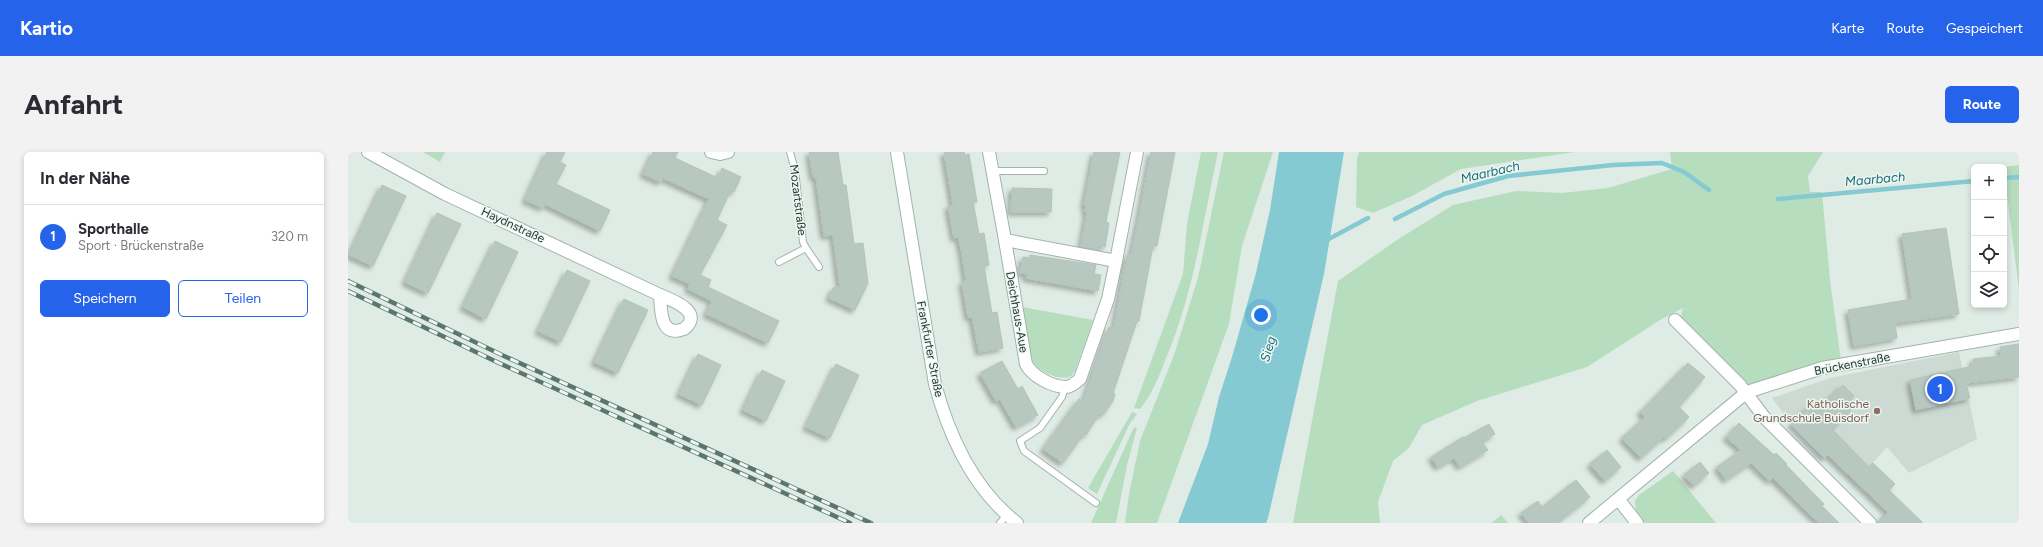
<!DOCTYPE html>
<html lang="de">
<meta charset="utf-8">
<style>
:root{--surface:#fff;--page:#f2f2f3;--text:#2b2b33;--muted:#7c7c81;--line:#e1e1e2;--accent:#2563eb}
body{margin:0;font-family:Figtree,sans-serif;background:var(--page);color:var(--text)}
.controls{position:absolute;right:12px;top:12px;display:grid;overflow:hidden;border-radius:6px;box-shadow:0 2px 6px #0003}
.controls button{width:36px;height:36px;display:grid;place-items:center;padding:0;border:0;border-bottom:1px solid var(--line);background:var(--surface);color:var(--text);font:20px sans-serif}
.you{position:absolute;left:913px;top:163px;width:14px;height:14px;margin:-10px;border:3px solid #fff;border-radius:50%;background:#1a73e8;box-shadow:0 0 0 6px #1a73e833}
.badge{display:grid;place-items:center;width:26px;height:26px;border-radius:50%;background:var(--accent);color:#fff;font-size:13px;font-weight:700}
.pin{position:absolute;translate:-50% -50%;border:2px solid #fff;box-shadow:0 1px 4px #0006}
.list{margin:0;padding:0;list-style:none}
h2{display:flex;justify-content:space-between;align-items:center;height:52px;margin:0;padding:0 16px;font-size:17px}
h2 small{font-size:13px;font-weight:400;color:var(--muted)}
.list li{display:grid;grid-template-columns:26px 1fr auto;gap:12px;align-items:center;box-sizing:border-box;height:64px;padding:0 16px;border-top:1px solid var(--line)}
.list b{display:block;font-size:15px;white-space:nowrap}
.list p{margin:0;font-size:13px;white-space:nowrap;color:var(--muted)}
.list em{font-size:13px;font-style:normal;color:var(--muted)}
.actions{display:flex;gap:8px;padding:12px 16px}
.actions a{flex:1;padding:9px 0;border:1px solid var(--accent);border-radius:6px;text-align:center;font-size:14px;color:var(--accent)}
.actions .main{background:var(--accent);color:#fff}
.icon{flex:none;width:22px;height:22px;fill:none;stroke:currentColor;stroke-width:2;stroke-linecap:round;stroke-linejoin:round}
.map{position:relative;flex:none;width:1671px;height:371px;overflow:hidden;border-radius:6px}
header{display:flex;align-items:center;gap:24px;box-sizing:border-box;height:56px;padding:0 20px;background:var(--accent);color:#fff}
header strong{font-size:19px}
nav{display:flex;gap:22px;margin-inline-start:auto;font-size:14px}
.intro{display:flex;align-items:center;justify-content:space-between;box-sizing:border-box;height:96px;padding:0 24px}
h1{margin:0;font-size:28px}
.button{padding:10px 18px;border-radius:6px;background:var(--accent);color:#fff;font-size:14px;font-weight:700}
main{display:flex;gap:24px;padding:0 24px}
aside{flex:1;background:var(--surface);border-radius:6px;box-shadow:0 2px 6px #0003}
.map>svg:first-child{display:block}
.built{fill:#cddad4}
.green{fill:#b7ddbf}
.water{fill:#85cad2}
.lines{fill:none;stroke-linecap:round;stroke-linejoin:round}
.stream{stroke:#85cad2;stroke-width:4.5}
.building{fill:#b7c8c0;stroke:#b1c4bb;filter:url(#shadow)}
.lane-casing{stroke:#a2b3ac;stroke-width:8}
.street-casing{stroke:#a2b3ac;stroke-width:14}
.secondary-casing{stroke:#9eb7ac;stroke-width:14}
.lane{stroke:#fff;stroke-width:6}
.street{stroke:#fff;stroke-width:12}
.secondary{stroke:#fff;stroke-width:12}
.rail-casing{stroke:#5a776d;stroke-width:4.5}
.rail{stroke:#eff7f3;stroke-width:3;stroke-dasharray:9;stroke-linecap:butt}
.education-dot{fill:#8d6e63;stroke:#eff7f3;stroke-width:1.5}
.labels{text-anchor:middle;dominant-baseline:central;stroke-width:3;stroke-linejoin:round;paint-order:stroke}
.street-label{font-size:12px;fill:#203b32;stroke:#eff7f3}
.education-label{font-size:12px;fill:#785e54;stroke:#eff7f3;text-anchor:end}
.water-label{font-size:13px;font-style:italic;fill:#196d78;stroke:#eff7f3}
</style>
<header>
<strong>Kartio</strong>
<nav><a>Karte</a><a>Route</a><a>Gespeichert</a></nav>
</header>
<div class="intro"><h1>Anfahrt</h1><a class="button">Route</a></div>
<main>
<aside>
<h2>In der Nähe<small></small></h2>
<ul class="list">
<li><span class="badge">1</span><div><b>Sporthalle</b><p>Sport · Brückenstraße</p></div><em>320 m</em></li>
</ul>
<div class="actions"><a class="main">Speichern</a><a>Teilen</a></div>
</aside>
<div class="map">
<svg width="1671" height="371" viewBox="0 0 1671 371">
<defs>
<filter id="shadow"><feDropShadow dx="-3.5" dy="3.5" stdDeviation="2" flood-color="#0004"/></filter>
</defs>
<rect width="100%" height="100%" fill="#dfebe5"/>
<path class="built" d="M1611,200L1629,287L1561,321L1539,295L1508,329L1480,303L1476,306L1443,272L1424,246L1482,226Z"/>
<g class="green">
<path d="M75,0H97L92,10Z"/>
<path d="M853,0H870C855,69 846,141 818,206C811,225 804,242 792,257L786,256L835,122L839,72Z"/>
<path d="M876,0H925L894,94L881,172L809,371H777L781,342L792,289L826,203L850,126Z"/>
<path d="M1011,0H1227L1113,17L1064,44L1025,61L1008,55L1009,7Z"/>
<path d="M1322,0H1475L1460,24L1462,40H1474L1482,128L1493,209L1399,235L1332,167L1335,156L1312,168L1239,215L1129,249L1074,273L1061,296L1045,309L1030,350L1032,371H945L990,129L1049,88L1105,53L1168,39L1214,41L1260,36L1324,17Z"/>
<path d="M1671,13V138L1656,19V15Z"/>
<path d="M674,155L745,168L727,219L723,224C710,230 689,218 683,207Z"/>
<path d="M784,260L789,262L781,273L749,342L740,336Z"/>
<path d="M786,275L789,276L779,313L768,371H743Z"/>
<path d="M1325,319L1368,371H1297L1288,360L1287,349L1291,343Z"/>
<path d="M1153,363L1160,371H1144Z"/>
</g>
<path class="water" d="M931,0H996L976,122L920,366L918,371H830L860,292L871,245L884,205L908,121L922,58Z"/>
<g class="lines">
<g class="stream">
<path d="M1656,26L1671,25"/>
<path d="M1430,47L1626,29"/>
<path d="M1047,67L1096,42L1160,24L1265,13L1314,11L1336,20L1361,38"/>
<path d="M977,89L1020,66"/>
</g>
</g>
<g class="building">
<path d="M199,0H217L212,10L218,13L208,32L262,58L252,79L197,52L195,56L177,48Z"/>
<path d="M305,0H330L327,6L370,26L374,16L393,25L386,40L383,38L369,68L379,73L352,123L363,128L360,135L431,169L420,191L358,162L364,149L340,137L342,132L324,124L361,47L315,26L313,30L295,22Z"/>
<path d="M461,0H490L495,33H498L506,92L515,91L520,131L507,158L481,146L485,136L492,135L485,83L476,84L468,25H465Z"/>
<path d="M596,0H616L617,3L621,2L629,50H625L629,71L631,82L636,81L641,113L636,114L640,138L644,161L649,160L655,196L631,200L624,165H620L614,130L618,129L613,96L610,85L606,86L600,54L605,53Z"/>
<path d="M746,0H772L759,64L758,70L761,71L757,95L751,94V98L733,95L739,60H737L738,54L736,53Z"/>
<path d="M803,0H827L809,94H805L791,169H789L765,241L767,242L765,249L755,263L752,261L738,283L736,282L715,311L695,297L731,247L735,250L761,175L766,176L779,103H783L791,66Z"/>
<path d="M34,33L58,44L25,114L1,103Z"/>
<path d="M664,36L704,37L703,60H663Z"/>
<path d="M89,61L113,72L80,141L57,130Z"/>
<path d="M1598,76L1611,162L1547,171L1549,186L1506,194L1500,158L1564,147L1554,82Z"/>
<path d="M147,89L170,100L138,167L115,155Z"/>
<path d="M682,103L748,113L746,122L753,123L750,139L678,126L679,122L672,121L675,105L682,106Z"/>
<path d="M219,118L242,129L213,190L190,179Z"/>
<path d="M276,147L300,158L270,221L246,210Z"/>
<path d="M1671,192V225L1618,231L1622,246L1568,258L1562,228L1625,214V207L1653,204L1652,195Z"/>
<path d="M350,202L373,213L354,253L331,242Z"/>
<path d="M654,209L670,237L674,234L690,263L668,275L652,247L648,249L632,221Z"/>
<path d="M1340,211L1357,225L1331,255L1341,265L1318,287L1316,285L1293,306L1274,286L1297,265L1292,260Z"/>
<path d="M488,212L511,223L482,286L458,275Z"/>
<path d="M414,218L437,229L418,269L395,258Z"/>
<path d="M1495,233L1506,244L1501,250L1505,255L1484,277L1521,315L1525,311L1547,332L1541,338L1575,371H1529L1540,360L1480,303L1476,306L1443,272L1461,254L1466,260Z"/>
<path d="M1391,271L1426,303L1428,301L1439,312L1438,313L1476,352L1474,354L1491,371H1471L1425,326L1422,329L1403,311L1378,328L1369,315L1393,298L1378,285Z"/>
<path d="M1141,272L1147,282L1134,290L1140,298L1112,315L1106,306L1090,315L1083,305L1115,285L1116,286Z"/>
<path d="M1259,298L1273,315L1257,329L1242,312Z"/>
<path d="M1352,310L1361,321L1346,334L1336,323Z"/>
<path d="M1228,328L1242,345L1209,371H1181L1173,361L1190,349L1194,355Z"/>
</g>
<g class="lines">
<defs>
<g id="lane">
<path d="M644,19H696"/>
<path d="M458,96L471,115"/>
<path d="M431,110L458,96L455,90L447,18L442,0"/>
<path d="M717,235L714,245L692,276L672,289L676,299L748,351"/>
<path d="M652,371L659,363"/>
</g>
<g id="street">
<path d="M20,0L97,42L312,143"/>
<path d="M363,0L372,2L380,0"/>
<path d="M641,0L657,88L768,109L789,0"/>
<path d="M657,88L678,212C684,224 704,235 718,235C724,235 728,230 732,227L760,147L768,109"/>
<path d="M312,143C324,148 357,160 336,177C312,186 313,159 312,143Z"/>
<path d="M1327,168L1392,233L1416,265L1522,371"/>
<path d="M1271,348L1289,371"/>
<path d="M1241,371L1399,240L1474,216L1671,182"/>
</g>
<path id="secondary" d="M549,0L587,232C601,284 625,337 669,371"/>
</defs>
<use href="#lane" class="lane-casing"/>
<use href="#street" class="street-casing"/>
<use href="#secondary" class="secondary-casing"/>
<use href="#lane" class="lane"/>
<use href="#street" class="street"/>
<use href="#secondary" class="secondary"/>
<defs>
<g id="rail">
<path d="M0,129L156,204L523,371"/>
<path d="M0,139L151,211L502,371"/>
</g>
</defs>
<use href="#rail" class="rail-casing"/>
<use href="#rail" class="rail"/>
</g>
<circle class="education-dot" cx="1529" cy="259" r="4"/>
<g class="labels">
<g class="street-label">
<text transform="translate(450 48) rotate(83)">Mozartstraße</text>
<text transform="translate(165 73) rotate(25)">Haydnstraße</text>
<text transform="translate(669 160) rotate(80)">Deichhaus-Aue</text>
<text transform="translate(582 197) rotate(79)">Frankfurter Straße</text>
<text transform="translate(1504 212) rotate(-11)">Brückenstraße</text>
</g>
<g class="education-label">
<text x="1521" y="252">Katholische<tspan x="1521" dy="14">Grundschule Buisdorf</tspan></text>
</g>
<g class="water-label">
<text transform="translate(1142 20) rotate(-13)">Maarbach</text>
<text transform="translate(1527 27) rotate(-5)">Maarbach</text>
<text transform="translate(920 197) rotate(-73)">Sieg</text>
</g>
</g>
</svg>
<div class="controls">
<button>+</button>
<button>−</button>
<button><svg class="icon" aria-label="locate" viewBox="0 0 24 24"><circle cx="12" cy="12" r="6"/><path d="M12 2v4M12 18v4M2 12h4M18 12h4"/></svg></button>
<button><svg class="icon" aria-label="layers" viewBox="0 0 24 24"><path d="M12 4l9 5-9 5-9-5zM3 14l9 5 9-5"/></svg></button>
</div>
<div class="you"></div>
<div class="pin badge" style="left:1592px;top:237px">1</div>
</div>
</main>
